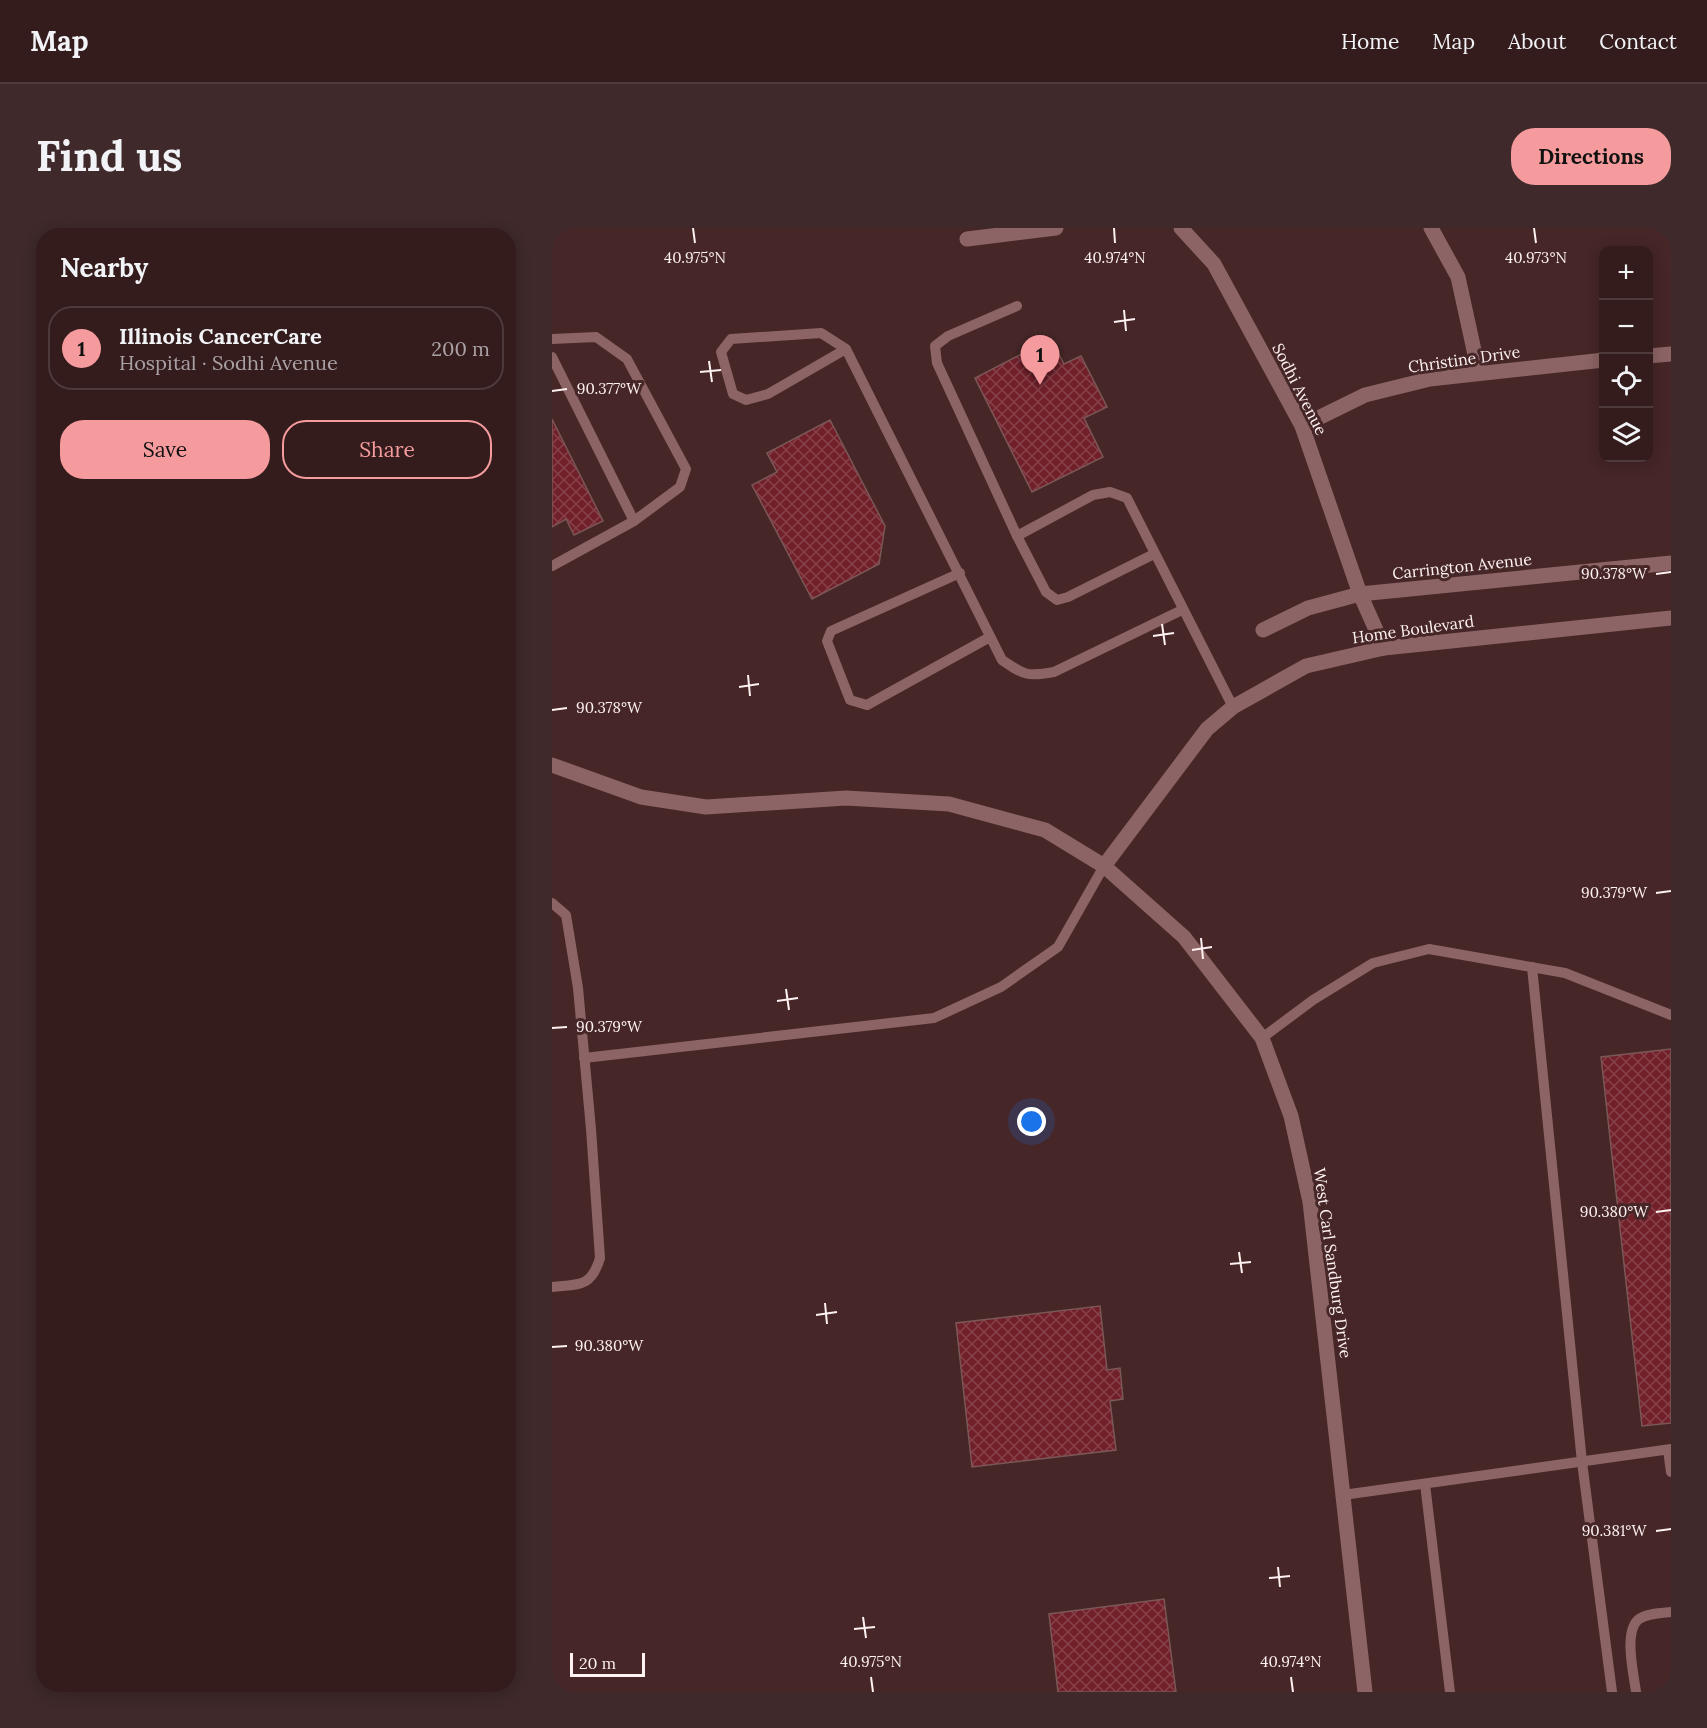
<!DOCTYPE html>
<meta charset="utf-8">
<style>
:root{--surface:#341c1d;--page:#3f292a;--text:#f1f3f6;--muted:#a9a1a4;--line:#4e3a3b;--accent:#f59b9d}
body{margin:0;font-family:Lora,serif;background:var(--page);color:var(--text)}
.controls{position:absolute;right:18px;top:18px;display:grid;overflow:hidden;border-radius:12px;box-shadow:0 3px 15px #0003}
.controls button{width:54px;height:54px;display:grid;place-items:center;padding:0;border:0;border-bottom:2px solid var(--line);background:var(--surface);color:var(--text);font:30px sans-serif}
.scale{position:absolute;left:18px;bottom:15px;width:75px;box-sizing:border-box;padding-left:6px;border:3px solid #fef1f1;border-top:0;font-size:16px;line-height:21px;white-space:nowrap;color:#fef1f1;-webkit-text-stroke:4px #462627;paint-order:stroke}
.you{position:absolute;left:480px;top:894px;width:21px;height:21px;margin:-15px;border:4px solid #fff;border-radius:50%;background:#1a73e8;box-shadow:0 0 0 9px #1a73e833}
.badge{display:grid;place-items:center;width:39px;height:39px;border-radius:50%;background:var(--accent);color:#111;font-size:20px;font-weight:700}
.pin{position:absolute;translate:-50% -50px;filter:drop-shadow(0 2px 3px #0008)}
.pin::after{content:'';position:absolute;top:32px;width:21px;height:18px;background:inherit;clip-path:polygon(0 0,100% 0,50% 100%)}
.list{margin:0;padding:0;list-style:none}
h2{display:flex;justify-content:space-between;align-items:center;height:78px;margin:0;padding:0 24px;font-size:26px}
h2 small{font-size:20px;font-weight:400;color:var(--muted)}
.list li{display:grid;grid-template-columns:39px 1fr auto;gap:18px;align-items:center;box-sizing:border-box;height:84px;margin:0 12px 12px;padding:0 12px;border:2px solid var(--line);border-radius:24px}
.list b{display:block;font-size:22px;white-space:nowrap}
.list p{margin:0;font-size:20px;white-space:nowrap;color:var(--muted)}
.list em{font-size:20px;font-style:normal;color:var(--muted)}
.actions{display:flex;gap:12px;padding:18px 24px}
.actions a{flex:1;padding:14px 0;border:2px solid var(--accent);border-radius:24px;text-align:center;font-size:21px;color:var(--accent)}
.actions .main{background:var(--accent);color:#111}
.icon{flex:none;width:33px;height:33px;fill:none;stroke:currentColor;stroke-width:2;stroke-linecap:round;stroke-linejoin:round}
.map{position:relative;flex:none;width:1119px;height:1464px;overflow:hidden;border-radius:24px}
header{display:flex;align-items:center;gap:36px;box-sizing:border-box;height:84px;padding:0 30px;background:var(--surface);border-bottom:2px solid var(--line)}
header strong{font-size:28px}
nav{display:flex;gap:33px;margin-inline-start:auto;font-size:21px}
.intro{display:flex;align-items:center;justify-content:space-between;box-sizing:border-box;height:144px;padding:0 36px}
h1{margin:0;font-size:42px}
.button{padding:15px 27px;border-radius:24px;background:var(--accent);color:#111;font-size:21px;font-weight:700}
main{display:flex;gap:36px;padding:0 36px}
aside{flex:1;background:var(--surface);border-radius:24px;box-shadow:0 3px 15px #0003}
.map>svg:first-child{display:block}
.building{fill:url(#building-cross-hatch);stroke:#7b5757;stroke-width:1.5}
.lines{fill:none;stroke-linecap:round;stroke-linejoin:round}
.service{stroke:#8c6465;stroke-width:10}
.minor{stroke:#8c6465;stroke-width:15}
.tertiary{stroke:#8c6465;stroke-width:15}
.ticks{fill:none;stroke:#fef1f1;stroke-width:2}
.labels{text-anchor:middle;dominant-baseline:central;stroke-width:6;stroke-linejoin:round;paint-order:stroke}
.street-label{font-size:16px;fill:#fef1f1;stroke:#462627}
.ticks-label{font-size:15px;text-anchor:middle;fill:#fef1f1;stroke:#462627;stroke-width:6;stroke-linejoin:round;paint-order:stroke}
</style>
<header>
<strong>Map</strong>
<nav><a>Home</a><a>Map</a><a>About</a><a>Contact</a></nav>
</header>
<div class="intro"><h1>Find us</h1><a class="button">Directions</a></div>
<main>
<aside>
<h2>Nearby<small></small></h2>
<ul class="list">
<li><span class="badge">1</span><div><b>Illinois CancerCare</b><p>Hospital · Sodhi Avenue</p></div><em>200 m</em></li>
</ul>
<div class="actions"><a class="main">Save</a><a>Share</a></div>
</aside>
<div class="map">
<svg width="1119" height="1464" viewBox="0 0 1119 1464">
<defs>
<pattern id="building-cross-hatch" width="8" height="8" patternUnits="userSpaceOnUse" patternTransform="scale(1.5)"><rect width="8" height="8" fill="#71202a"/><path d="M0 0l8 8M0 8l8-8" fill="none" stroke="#864149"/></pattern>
</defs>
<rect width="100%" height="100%" fill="#462627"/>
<g class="building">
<path d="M499,111L512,136L529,128L555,179L532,190L551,229L480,264L423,150Z"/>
<path d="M0,191L51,293L22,307L14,291L0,299Z"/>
<path d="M278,192L333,298L327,336L260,371L200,257L225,244L215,225Z"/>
<path d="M1119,821V1195L1090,1198L1049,829Z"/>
<path d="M548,1078L555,1142L568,1140L571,1171L558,1173L564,1222L420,1239L404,1095Z"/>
<path d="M612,1371L624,1464H506L497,1386Z"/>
</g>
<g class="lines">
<g class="service">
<path d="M465,78L396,108L383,118L385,135L465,308L494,364L505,372L516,369L602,326"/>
<path d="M0,111L44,109L75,131L134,241L128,259L82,293L0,338"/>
<path d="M294,121L216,166L194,172L181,166L169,124L179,111L269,105L294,121L450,432C472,447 475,449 502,444L630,382"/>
<path d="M0,129L82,293"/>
<path d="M465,308L541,267L558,264L575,270L681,479"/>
<path d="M408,345L279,403L275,413L298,472L315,477L438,409"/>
<path d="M0,675L14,687L26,760L39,901L48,1030C39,1060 27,1056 0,1059"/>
<path d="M980,739L1030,1234L1060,1464"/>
<path d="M710,810L761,772L821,735L877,721L1013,745L1119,787"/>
<path d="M32,830L382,790L449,759L506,719L552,638"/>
<path d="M1116,1222L1119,1244"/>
<path d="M873,1256L898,1464"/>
<path d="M791,1267L1119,1221"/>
<path d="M1084,1464C1082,1447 1071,1403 1087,1391C1096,1385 1109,1385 1119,1384"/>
</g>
<g class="minor">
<path d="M629,0L662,36L750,198L808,366L832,420"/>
<path d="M879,0L906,49L927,145"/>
<path d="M415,11L504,0"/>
<path d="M1096,128L1119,126"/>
<path d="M750,198L813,167L878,151L1052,132"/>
<path d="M711,402L756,380L808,366L1119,335"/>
<path d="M552,638L655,501L681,479L754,438L832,420L1119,390"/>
</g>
<path class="tertiary" d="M0,537L89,569L154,579L294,570L397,576L493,602L552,638L632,709L710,810L739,888L758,974L813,1464"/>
</g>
<path class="ticks" d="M141,0L143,15M562,0L563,15M982,0L984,15M572,82L574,103M562,94L583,91M157,133L160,154M148,144L169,142M0,163L15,161M1104,346L1119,344M610,396L613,417M601,408L622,405M196,447L198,468M187,459L207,456M0,482L15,480M1104,665L1119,663M649,710L651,731M640,722L660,719M234,761L237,782M225,773L246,770M0,800L15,799M1104,984L1119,982M687,1024L690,1045M678,1036L699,1034M273,1075L275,1096M264,1087L285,1084M0,1119L15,1118M1104,1303L1119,1301M726,1339L728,1359M717,1350L738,1348M311,1389L314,1410M302,1401L323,1399M319,1449L321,1464M739,1449L741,1464"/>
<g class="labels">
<g class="street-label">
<text transform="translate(912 131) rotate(-8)">Christine Drive</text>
<text transform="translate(748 161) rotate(63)">Sodhi Avenue</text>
<text transform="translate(910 338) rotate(-6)">Carrington Avenue</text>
<text transform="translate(861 401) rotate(-8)">Home Boulevard</text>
<text transform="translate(781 1035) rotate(82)">West Carl Sandburg Drive</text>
</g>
</g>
<g class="ticks-label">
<text x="143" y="35">40.975°N</text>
<text x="563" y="35">40.974°N</text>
<text x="984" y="35">40.973°N</text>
<text x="57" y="166">90.377°W</text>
<text x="1062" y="351">90.378°W</text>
<text x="57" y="485">90.378°W</text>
<text x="1062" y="670">90.379°W</text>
<text x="57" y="804">90.379°W</text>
<text x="1062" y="989">90.380°W</text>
<text x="57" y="1123">90.380°W</text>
<text x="1062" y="1308">90.381°W</text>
<text x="319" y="1439">40.975°N</text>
<text x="739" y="1439">40.974°N</text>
</g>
</svg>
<div class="controls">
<button>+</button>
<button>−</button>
<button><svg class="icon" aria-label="locate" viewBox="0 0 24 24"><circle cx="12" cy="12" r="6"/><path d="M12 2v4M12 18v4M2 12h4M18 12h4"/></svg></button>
<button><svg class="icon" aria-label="layers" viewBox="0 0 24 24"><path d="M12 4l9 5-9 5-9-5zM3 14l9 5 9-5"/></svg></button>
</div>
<div class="scale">20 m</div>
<div class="you"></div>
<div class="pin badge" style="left:488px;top:157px">1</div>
</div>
</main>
